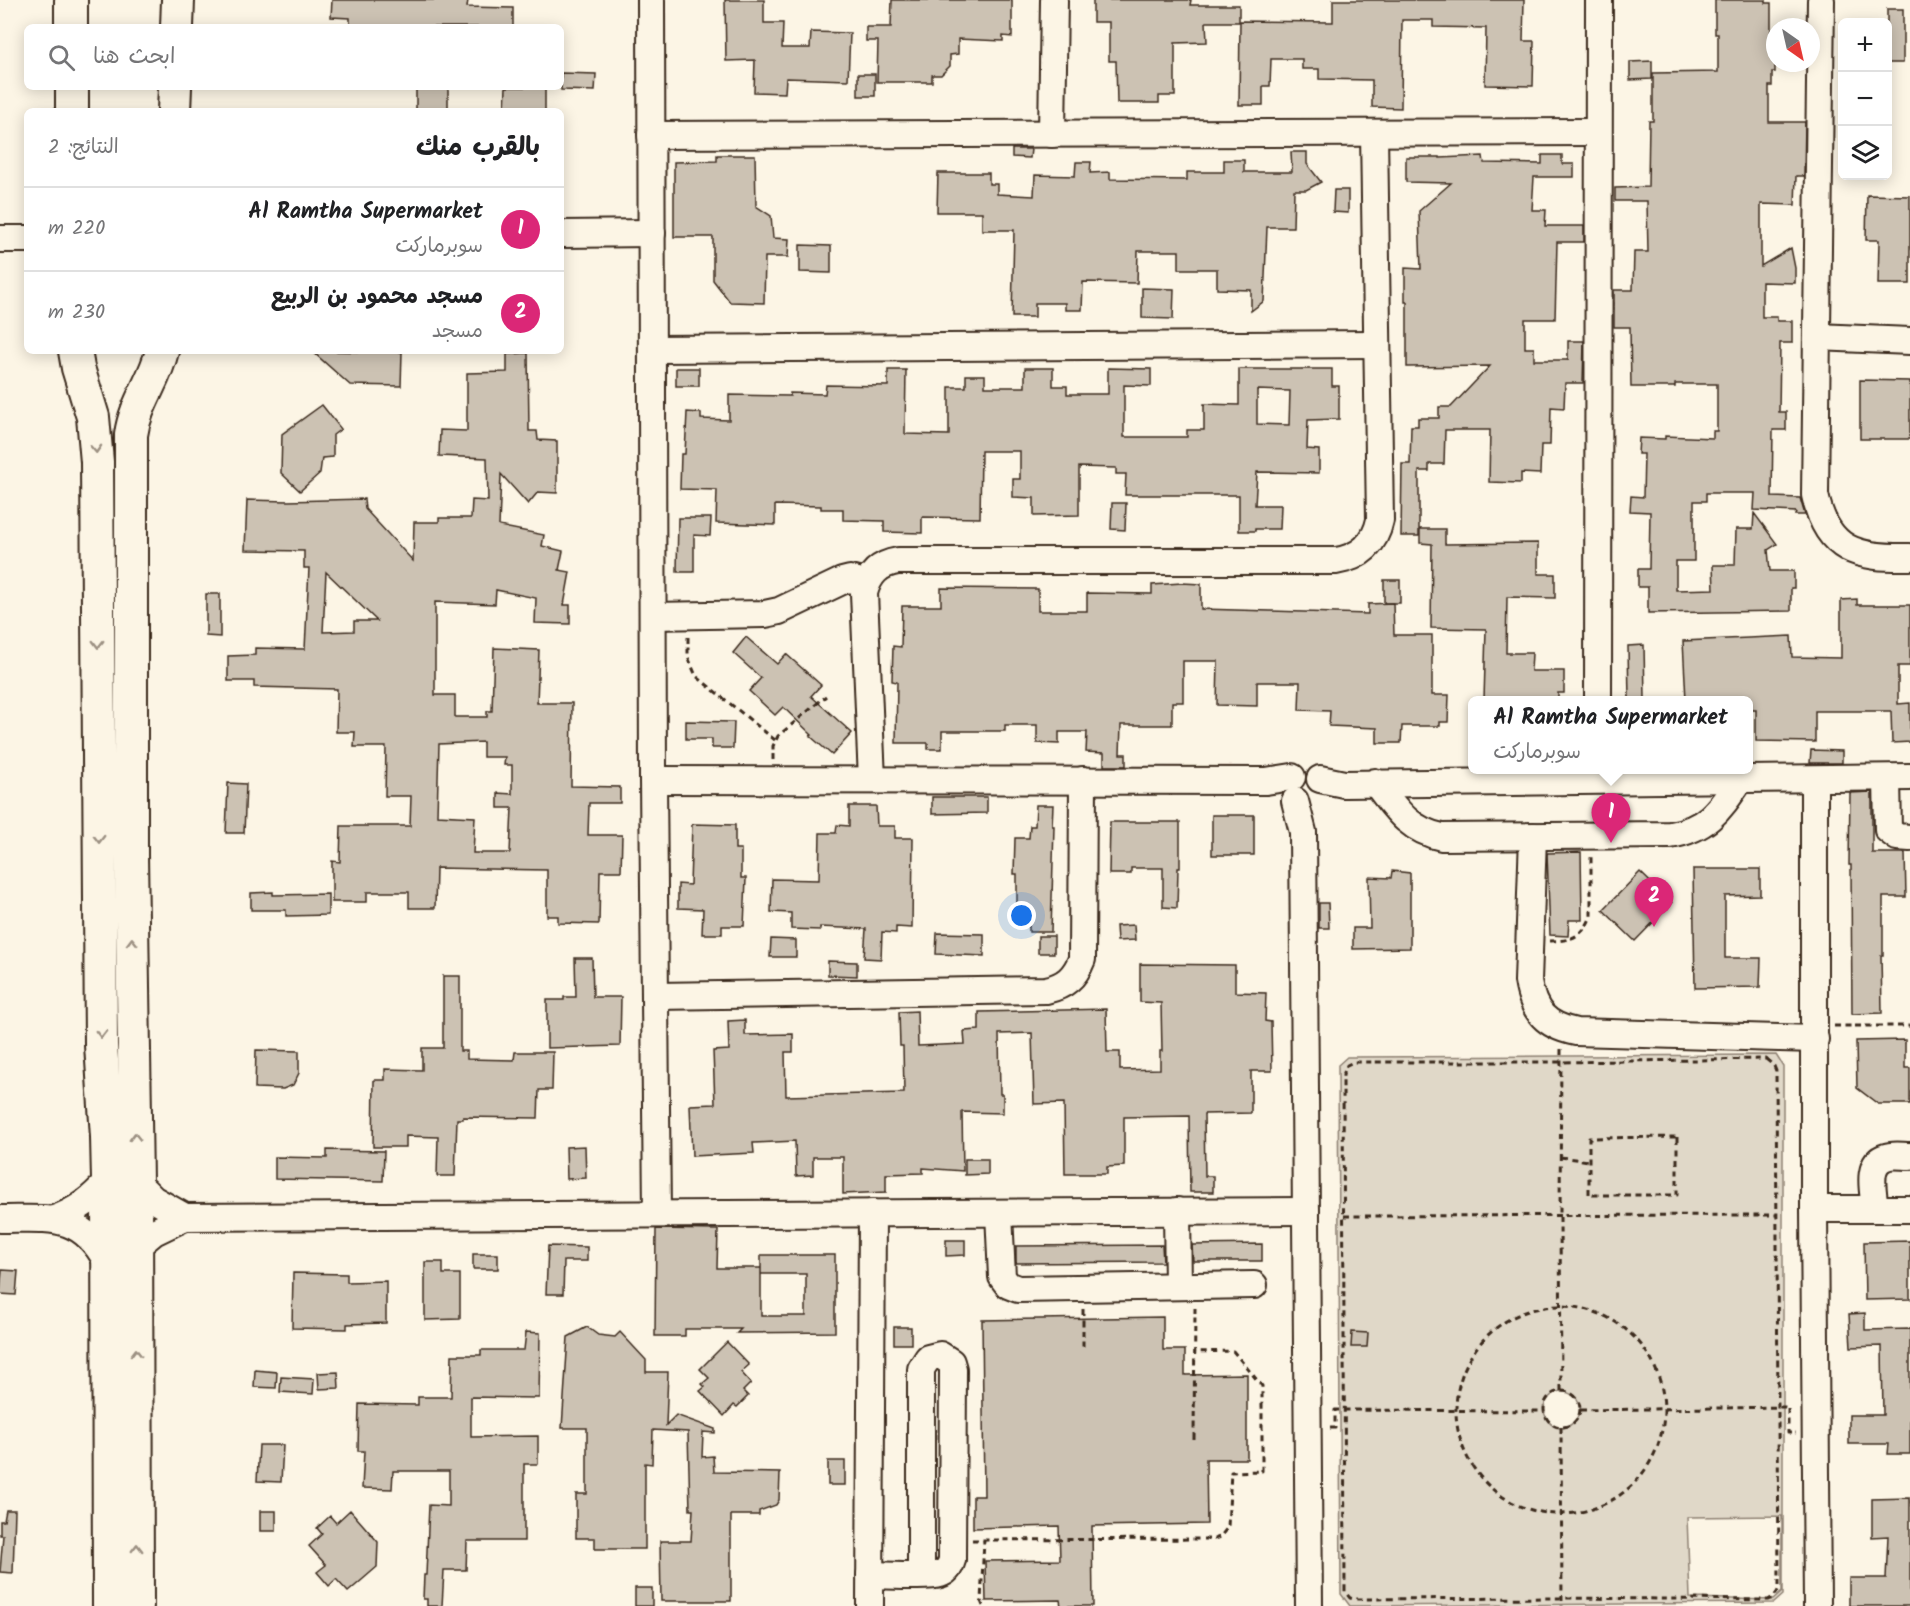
<!DOCTYPE html>
<html lang="ar">
<meta charset="utf-8">
<style>
:root{--surface:#fff;--page:#f2f2f2;--text:#202124;--muted:#757577;--line:#e0e0e0;--accent:#db2777}
body{margin:0;font-family:Kalam,"Playpen Sans Arabic",sans-serif;background:var(--page);color:var(--text);direction:rtl}
.controls{position:absolute;right:18px;top:18px;display:grid;overflow:hidden;border-radius:9px;box-shadow:0 3px 15px #0003}
.controls button{width:54px;height:54px;display:grid;place-items:center;padding:0;border:0;border-bottom:2px solid var(--line);background:var(--surface);color:var(--text);font:30px sans-serif}
.compass{position:absolute;left:1766px;top:18px;width:54px;height:54px;border-radius:50%;background:var(--surface);box-shadow:0 3px 15px #0003;rotate:146deg}
.you{position:absolute;left:1022px;top:916px;width:21px;height:21px;margin:-15px;border:4px solid #fff;border-radius:50%;background:#1a73e8;box-shadow:0 0 0 9px #1a73e833}
.badge{display:grid;place-items:center;width:39px;height:39px;border-radius:50%;background:var(--accent);color:#fff;font-size:20px;font-weight:700}
.pin{position:absolute;translate:-50% -50px;filter:drop-shadow(0 2px 3px #0008)}
.pin::after{content:'';position:absolute;top:32px;width:21px;height:18px;background:inherit;clip-path:polygon(0 0,100% 0,50% 100%)}
.popup{position:absolute;left:1468px;top:696px;width:285px;height:78px;box-sizing:border-box;display:grid;place-content:center;border-radius:9px;background:var(--surface);filter:drop-shadow(0 2px 4px #0005);font-size:20px;white-space:nowrap;color:var(--muted)}
.popup b{font-size:22px;color:var(--text)}
.popup::after{content:'';position:absolute;left:50%;top:100%;margin-left:-12px;border:12px solid transparent;border-top-color:var(--surface)}
.list{margin:0;padding:0;list-style:none}
h2{display:flex;justify-content:space-between;align-items:center;height:78px;margin:0;padding:0 24px;font-size:26px}
h2 small{font-size:20px;font-weight:400;color:var(--muted)}
.list li{display:grid;grid-template-columns:39px 1fr auto;gap:18px;align-items:center;box-sizing:border-box;height:84px;padding:0 24px;border-top:2px solid var(--line)}
.list b{display:block;font-size:22px;white-space:nowrap}
.list p{margin:0;font-size:20px;white-space:nowrap;color:var(--muted)}
.list em{font-size:20px;font-style:normal;color:var(--muted)}
.icon{flex:none;width:33px;height:33px;fill:none;stroke:currentColor;stroke-width:2;stroke-linecap:round;stroke-linejoin:round}
.map{position:relative;flex:none;width:1910px;height:1606px;overflow:hidden;direction:ltr}
.search{position:absolute;background:var(--surface);box-shadow:0 3px 15px #0003;left:24px;top:24px;width:540px;height:66px;display:flex;align-items:center;gap:15px;box-sizing:border-box;padding:0 21px;border-radius:9px;color:var(--muted);font-size:22px}
.panel{position:absolute;background:var(--surface);box-shadow:0 3px 15px #0003;left:24px;top:108px;width:540px;height:246px;border-radius:9px;direction:rtl}
.map>svg:first-child{display:block}
.green{fill:#e0d8c8;stroke:#8e8173;stroke-width:1.5;fill-rule:evenodd}
.building{fill:#ccc2b3;stroke:#3b2a1e;stroke-width:1.5;fill-rule:evenodd}
.lines{fill:none;stroke-linecap:round;stroke-linejoin:round}
.minor-casing{stroke:#3b2a1e;stroke-width:30}
.major-casing{stroke:#3b2a1e;stroke-width:36}
.path{stroke:#3b2a1e;stroke-width:3;stroke-dasharray:6 4.5;stroke-linecap:butt}
.minor{stroke:#fcf5e5;stroke-width:26}
.major{stroke:#fcf5e5;stroke-width:32}
.oneway{stroke:#9c9082}
</style>
<div class="map">
<svg width="1910" height="1606" viewBox="0 0 1910 1606">
<rect width="100%" height="100%" fill="#fcf5e5"/>
<filter id="ink" filterUnits="userSpaceOnUse"><feTurbulence type="fractalNoise" baseFrequency=".0167" numOctaves="2"/><feDisplacementMap in="SourceGraphic" scale="12" xChannelSelector="R" yChannelSelector="G"/><feConvolveMatrix kernelMatrix="1 2 1 2 8 2 1 2 1" color-interpolation-filters="sRGB"/></filter>
<g filter="url(#ink)">
<path class="green" d="M1776,1055L1783,1066V1595L1774,1603L1350,1606L1341,1594L1338,1065L1347,1057ZM1561,1391C1603,1398 1565,1448 1547,1419C1539,1406 1548,1394 1561,1391ZM1782,1516V1592L1773,1600L1690,1598L1687,1517Z"/>
<g class="building">
<path d="M332,0H468L467,7L513,8V27H350V18L331,17Z"/>
<path d="M725,0H764V23H783L782,48H810L811,32L850,33L848,80L786,78L785,93L754,92L755,60L726,61Z"/>
<path d="M892,0H1012V37L1003,36V41L958,39V54L950,55V66L941,75H932V82H877L878,41H866V27H891Z"/>
<path d="M1093,0H1191L1190,5H1239V22H1206L1207,42L1175,43V96H1159V103H1117L1116,61H1109V22H1093Z"/>
<path d="M1333,0H1524L1523,41H1534L1533,86L1485,85L1486,28L1433,27V20H1402L1401,108L1372,107V80L1319,79V69H1302V59H1271L1270,86H1263V105H1239L1240,21L1333,22Z"/>
<path d="M1715,0H1766V3H1771V39H1775V72H1772V86H1769V122H1805L1804,176H1796L1795,205L1761,204V266L1791,248L1795,268V283L1762,282V317H1777V321H1792V343H1780L1779,412H1786V430H1773L1772,497L1800,498L1805,515H1795L1796,512L1754,510L1755,493H1706V501H1694V561H1676V590L1714,589L1713,565H1735L1736,529H1753L1754,513L1777,544L1768,550L1770,571H1794V588H1791V611L1648,613V587H1638V569H1649L1650,512L1630,511L1631,496L1643,497L1644,454H1638L1639,438L1665,439V436L1713,438V431H1717V384H1675V387H1631L1630,327H1614V290H1633L1634,252H1648L1647,201H1615V188L1648,187L1649,121H1653V73L1718,72V34H1715Z"/>
<rect x="1887" y="9" width="16" height="54"/>
<path d="M1652,61V79L1630,80V62Z"/>
<path d="M561,73L596,74L595,91L561,90Z"/>
<rect x="858" y="74" width="17" height="22"/>
<rect x="416" y="87" width="32" height="24"/>
<path d="M506,87H545V111H505Z"/>
<path d="M1012,149H1031L1030,158L1012,157Z"/>
<path d="M1291,152H1307V164L1321,182L1306,190H1294L1293,227H1267L1264,301L1251,311V290L1217,289V269H1179V251H1138L1137,283L1083,282L1082,310H1065V303H1035V317H1012L1014,230H982V212H937L938,173H989V184H997V194L1034,196L1035,175L1075,176L1076,162H1091L1090,173L1110,172V179L1187,180V172H1224V160H1244V172H1292Z"/>
<path d="M717,155H755L756,206L771,216L773,238L789,239L788,257H765L764,303L730,302L713,280V237H674V162L717,161Z"/>
<path d="M1542,155H1562V164H1574V177H1534L1532,210H1546L1545,226H1584V242H1557L1555,319H1525V348H1534V360H1568V341H1584L1583,383H1565L1564,408L1551,407L1550,445H1541L1540,474L1521,473V483L1489,482L1490,430H1445L1444,464H1429V471H1419V536H1401L1402,464H1410L1411,426H1418V418H1439V407H1451L1490,366L1407,367V302H1405V268L1421,269L1419,211L1451,183L1406,182V157H1440V158L1483,156L1484,163L1542,164Z"/>
<path d="M1334,190H1348V213L1333,212Z"/>
<path d="M1867,195L1910,196V284H1878L1879,240H1866Z"/>
<path d="M800,245L831,246V273L800,272Z"/>
<path d="M1142,288L1174,289L1173,319L1142,318Z"/>
<path d="M312,351L402,352L401,386L350,385Z"/>
<path d="M528,353L529,431H537L538,440L557,441V493L538,492L528,504L501,474L499,526L544,535L542,546L563,551L559,570L570,572L564,605H570V624L535,623L536,598L496,590L495,604L435,602V695H455V717H487V711H492L494,648L539,650L537,703H572L571,786L620,787V803H589L588,835H622L621,871H600L599,924L558,923V916H547V870L436,868L435,908H409V892H367V902H332V861L340,862L341,826H410L411,796H385L386,747H354L355,732H336L337,689L254,687V681H228V656L255,655V648L305,649L309,568H304V551L245,550L247,500L288,501L364,499L365,509L413,561L414,522H439V518H471L472,500L488,501L487,458L439,456L440,430L467,431V373L507,372V354ZM326,572L377,621H354V631L323,632ZM483,742V757H505L504,765H512V794L498,793V808H512L510,853H473L475,817L437,815L439,744Z"/>
<rect x="676" y="368" width="23" height="18"/>
<path d="M1025,368H1053V386H1067V394H1108V368L1151,369V386L1124,385V437H1187V430H1204V404L1239,405V369H1332V386H1339V419L1308,420L1307,449L1319,450V473L1257,472L1255,505H1281L1280,529H1255V531H1239V495H1125L1126,474H1116V468L1079,467V515L1034,516V498L1013,497V479H1020V451H981L980,518L922,517V533L884,532V521L843,520V509H821V506L775,505V525L716,523L717,490L680,489L681,454H685L687,412L701,413V419L729,420V395L790,396V393L825,394L826,385L888,386V370H906L905,434L949,435V387H966V375H985V387H1025ZM1257,390L1290,391L1289,425L1257,424Z"/>
<path d="M1860,380L1910,381V439H1860Z"/>
<path d="M322,405L341,429L333,435V457L322,458L320,473L300,491L281,473L282,434Z"/>
<path d="M1112,503H1126L1125,530L1111,529Z"/>
<path d="M678,518H711L710,536L694,535V572H677Z"/>
<path d="M1420,529H1445V544L1538,543V574H1555V598L1507,597L1506,653H1532L1531,671H1564V693H1558V700H1484L1486,629L1431,628L1432,544L1420,543Z"/>
<rect x="1384" y="580" width="16" height="23"/>
<path d="M1182,583L1201,584V609L1368,614V604L1393,603L1394,635H1432V695H1449L1448,722H1440V726H1402L1401,743H1377V728L1329,726L1330,711L1299,710L1300,682H1257V706L1217,705L1218,661H1183V702H1172V725H1121L1120,754H1126V766H1104V753L1086,752L1087,732H1059V744L1037,743V725H1005V731H942V749H928V743H896L897,682L892,681L893,646L901,647L902,606H941V588L1038,589V611H1087V593L1152,594V585Z"/>
<path d="M206,594H220V637L206,636Z"/>
<path d="M1857,599V605H1910V666H1898V704L1910,703V742L1892,743L1891,711H1815V742L1756,741V710H1749V700H1686L1683,641L1791,636L1792,657L1841,658V600Z"/>
<path d="M746,637L777,664L786,654L821,685L811,696L852,733L832,755L810,736L812,735L783,707L775,715L749,691L761,678L733,653Z"/>
<path d="M1644,645L1645,699H1629L1628,646Z"/>
<path d="M686,721L734,722L733,748H712V739H686Z"/>
<path d="M1811,750L1842,751V763H1810Z"/>
<path d="M228,783L246,784L244,833H226Z"/>
<path d="M1872,792V853H1905L1906,897H1883V955H1881L1882,1013L1852,1014L1851,865H1849L1850,793Z"/>
<path d="M932,797H987V813L932,814Z"/>
<path d="M1036,805H1053L1052,826H1054L1051,932H1029V926H1017V874H1014L1015,838H1029L1030,826H1035Z"/>
<path d="M849,806H876L877,826H895V838H913L912,928L896,927V933L882,932L881,959L864,958L866,929L820,927V930L791,929V913L771,912L772,879L819,880L820,833H836L837,825L849,826Z"/>
<rect x="1212" y="815" width="42" height="40"/>
<path d="M1110,822H1180V868H1178L1177,908L1163,907V868H1131V874H1109Z"/>
<path d="M692,824L735,825V849H741V878H746L744,926H722V934H702L703,909L678,908V884L690,885Z"/>
<path d="M1581,852L1582,920H1569L1568,936L1550,935L1547,853Z"/>
<path d="M1693,869H1760V895L1725,896V958H1761L1760,987L1695,988Z"/>
<path d="M1392,871L1410,873V948L1353,949V928H1370L1369,877L1391,878Z"/>
<path d="M1640,872L1672,903L1635,941L1603,910Z"/>
<path d="M273,892V895L328,894V915L286,916V910H251V893Z"/>
<path d="M1319,903H1328L1329,928H1319Z"/>
<path d="M1134,925L1135,940L1117,941L1116,926Z"/>
<path d="M937,933L984,934V956L936,954Z"/>
<rect x="1038" y="936" width="16" height="17"/>
<path d="M771,939L796,940V957H770Z"/>
<path d="M575,958H592L593,997H621L620,1046L547,1048V1000H564V997H576Z"/>
<path d="M828,961L857,962V976L828,975Z"/>
<path d="M1140,964L1235,965V992L1266,993L1265,1021L1271,1022L1272,1071H1251V1113L1204,1114L1205,1176H1213V1192H1190L1189,1116L1124,1117V1166L1107,1167V1174H1065L1064,1103L1034,1104L1032,1033L999,1034L1000,1094H1003V1113L962,1112L963,1171L923,1168V1173L886,1174V1192L843,1194V1157H813V1175L796,1176L795,1141L753,1143L754,1153L692,1156L690,1105L715,1104L713,1051L729,1050L728,1021L745,1020V1035L793,1034V1052H785L786,1096L904,1093L903,1046H900L899,1012L917,1011L918,1046L965,1044L964,1031L979,1030V1012L1106,1009L1107,1052H1120V1070L1160,1069V1051H1162L1161,1003L1140,1002Z"/>
<path d="M443,976H460V1051H467V1059L514,1060L515,1052H553L552,1090H539L538,1118L463,1117V1119H457L455,1176H437L438,1137L406,1136V1147H373L374,1080H385V1069L422,1070V1048H443Z"/>
<path d="M1905,1040V1068H1910V1104H1878L1857,1088L1856,1041Z"/>
<path d="M256,1050L299,1051V1073L293,1085L283,1089L255,1088Z"/>
<path d="M585,1146L586,1178L567,1179L566,1147Z"/>
<path d="M327,1150L384,1151L383,1181L275,1179V1157L327,1158Z"/>
<path d="M965,1159H988V1174L965,1175Z"/>
<path d="M656,1229L718,1230L717,1268H761V1316H806V1274H761V1255H835V1332L737,1333L741,1329H685V1336H655Z"/>
<path d="M946,1240H965V1255L946,1256Z"/>
<path d="M1910,1241V1299L1865,1300L1864,1242Z"/>
<path d="M1262,1244V1261H1193L1192,1245Z"/>
<path d="M1162,1245L1163,1262L1016,1263V1246Z"/>
<path d="M548,1246L587,1247V1261H564L563,1294H546Z"/>
<rect x="473" y="1254" width="25" height="15"/>
<path d="M425,1262H443V1274H460V1319L425,1320Z"/>
<path d="M2,1270L18,1271L16,1295L0,1294Z"/>
<path d="M293,1273L347,1274V1282L386,1281V1323L347,1324V1329L292,1328Z"/>
<path d="M1865,1313V1330L1910,1329V1454H1888L1889,1444H1849V1415H1883L1882,1346L1851,1347L1849,1314Z"/>
<path d="M1163,1317V1350H1185V1375L1247,1374V1459H1206L1207,1524L1092,1526L1093,1606H1061L1060,1600L986,1601L985,1561L1060,1560L1059,1526L973,1528V1496H984L982,1320Z"/>
<path d="M587,1327L598,1335L615,1337L620,1332L646,1360V1372H668L666,1425L676,1415L715,1429V1433L703,1432L702,1457L713,1456L714,1472L780,1473L779,1500L776,1505L759,1511V1515H731V1601H661L660,1541H691L693,1510H690L688,1432L653,1430L652,1464L645,1463V1549H595V1538H576V1494H587V1428H562L568,1337Z"/>
<rect x="894" y="1327" width="17" height="17"/>
<path d="M526,1332L540,1333L539,1398L471,1397V1437L538,1436V1464H524V1541H467L466,1570H444L442,1606H427V1599H423L424,1575H426L429,1505L449,1506V1471H393L392,1489L362,1488L364,1451H358L359,1404L418,1405V1397H451L452,1355H481V1350H524Z"/>
<path d="M1352,1332L1368,1333L1367,1347H1351Z"/>
<path d="M727,1342L749,1365L741,1372L751,1383L743,1391L748,1396L737,1407L734,1405L724,1416L700,1391L705,1387L702,1384L709,1378L700,1369Z"/>
<path d="M255,1370L277,1372L276,1388L254,1387Z"/>
<path d="M338,1372L339,1388L319,1389L318,1373Z"/>
<path d="M281,1377L314,1379L313,1394L280,1392Z"/>
<path d="M259,1445H283L281,1482L257,1481Z"/>
<rect x="828" y="1461" width="17" height="24"/>
<path d="M1910,1498V1606H1849V1578H1886L1888,1536L1872,1537V1499Z"/>
<path d="M6,1510H15L13,1573L0,1572L3,1535H0V1521H4Z"/>
<path d="M350,1510L378,1542L377,1567L348,1592L336,1579L329,1586L317,1572L326,1565L309,1546L322,1534L317,1528L330,1516L336,1523Z"/>
<rect x="260" y="1511" width="16" height="20"/>
<rect x="635" y="1588" width="17" height="18"/>
</g>
<g class="lines">
<defs>
<g id="minor">
<path d="M651,0L653,780L657,1214"/>
<path d="M1821,0L1815,495C1827,552 1858,558 1910,557"/>
<path d="M1052,134L1054,0"/>
<path d="M651,135L1597,132"/>
<path d="M561,234L652,233"/>
<path d="M0,239H27"/>
<path d="M1817,337L1910,341"/>
<path d="M652,349L1377,344"/>
<path d="M653,616L765,614L779,611L842,581L850,579L866,583"/>
<path d="M1598,700L1599,0"/>
<path d="M1887,778L1888,830L1897,837L1910,838"/>
<path d="M1320,779L1344,784L1910,777"/>
<path d="M1814,779V1209L1817,1606"/>
<path d="M653,780L1266,781L1292,777"/>
<path d="M872,780L864,593C869,574 879,564 898,561H1336C1360,557 1375,544 1380,520L1374,133"/>
<path d="M1375,782C1395,808 1408,830 1442,837L1670,835C1708,829 1720,809 1740,780"/>
<path d="M1295,801L1303,832L1309,1606"/>
<path d="M1533,836L1528,981C1533,1012 1546,1026 1576,1032L1815,1039"/>
<path d="M656,996L1046,990C1065,986 1075,977 1082,959L1083,780"/>
<path d="M136,1182L153,1199L185,1217"/>
<path d="M1814,1209H1910"/>
<path d="M1875,1209C1874,1194 1865,1163 1886,1157C1893,1154 1902,1156 1910,1156"/>
<path d="M1177,1211L1178,1286"/>
<path d="M999,1213L1002,1277L1008,1285L1018,1289L1254,1285"/>
<path d="M0,1219C49,1219 81,1212 107,1262"/>
<path d="M54,1219C77,1211 92,1199 108,1181"/>
<path d="M136,1247L154,1232L185,1217L1306,1211"/>
<path d="M870,1575C886,1575 928,1578 940,1574C947,1572 950,1567 952,1560L953,1369L951,1362L940,1355L928,1358L921,1369V1575"/>
<path d="M870,1606L872,1213"/>
</g>
<g id="major">
<path d="M71,0V27"/>
<path d="M177,27L178,0"/>
<path d="M72,87V111"/>
<path d="M174,111L175,87"/>
<path d="M75,351L78,368L93,417L97,462L101,1045L107,1137L108,1181L109,1606"/>
<path d="M137,1606L136,1182L131,855V435C135,404 155,381 162,351"/>
</g>
</defs>
<use href="#minor" class="minor-casing"/>
<use href="#major" class="major-casing"/>
<g class="path">
<path d="M688,637V657L696,676L775,740"/>
<path d="M773,760V746L778,736L826,696"/>
<path d="M1550,941C1571,941 1583,937 1591,916V855"/>
<path d="M1834,1026H1910"/>
<path d="M1766,1059L1774,1066L1776,1071L1779,1588C1777,1594 1774,1597 1768,1600L1562,1598L1354,1599L1350,1598L1345,1592L1343,1075L1347,1065L1353,1062H1560Z"/>
<path d="M1677,1137V1195H1589V1138Z"/>
<path d="M1560,1157L1589,1161"/>
<path d="M1344,1216L1777,1215"/>
<circle cx="1560" cy="1410" r="104"/>
<path d="M1083,1309V1347"/>
<path d="M1561,1391L1560,1215L1561,1049"/>
<circle cx="1562" cy="1409" r="18"/>
<path d="M1580,1410L1788,1407V1433H1796"/>
<path d="M1561,1427L1562,1606"/>
<path d="M1330,1428H1335V1410L1544,1411"/>
<path d="M1194,1439L1195,1308"/>
<path d="M972,1540L1214,1539L1220,1537L1228,1527L1231,1472L1262,1471V1386L1233,1351L1195,1352"/>
<path d="M983,1606L981,1601L984,1540"/>
</g>
<use href="#minor" class="minor"/>
<use href="#major" class="major"/>
</g>
<defs><path id="oneway-chevron" d="M-2-3.5L2.5 0L-2 3.5" fill="none" stroke-width="1.6" stroke-linecap="round" stroke-linejoin="round" transform="scale(1.5)"/></defs>
<g class="oneway">
<use href="#oneway-chevron" transform="translate(96 449) rotate(87)"/>
<use href="#oneway-chevron" transform="translate(98 644) rotate(90)"/>
<use href="#oneway-chevron" transform="translate(99 839) rotate(90)"/>
<use href="#oneway-chevron" transform="translate(132 942) rotate(-91)"/>
<use href="#oneway-chevron" transform="translate(101 1034) rotate(90)"/>
<use href="#oneway-chevron" transform="translate(135 1137) rotate(-91)"/>
<use href="#oneway-chevron" transform="translate(136 1353) rotate(-90)"/>
<use href="#oneway-chevron" transform="translate(137 1548) rotate(-90)"/>
</g>
</g>
</svg>
<div class="controls">
<button>+</button>
<button>−</button>
<button><svg class="icon" aria-label="layers" viewBox="0 0 24 24"><path d="M12 4l9 5-9 5-9-5zM3 14l9 5 9-5"/></svg></button>
</div>
<svg class="compass" viewBox="-18 -18 36 36"><path d="M0-13l5 13h-10z" fill="#e53935"/><path d="M0 13l5-13h-10z" fill="#757577"/></svg>
<div class="you"></div>
<div class="pin badge" style="left:1611px;top:843px">1</div>
<div class="popup"><b>Al Ramtha Supermarket</b>سوبرماركت</div>
<div class="pin badge" style="left:1654px;top:927px">2</div>
<div class="search"><svg class="icon" aria-label="search" viewBox="0 0 24 24"><circle cx="10" cy="10" r="6"/><path d="M15 15l6 6"/></svg>ابحث هنا</div>
<section class="panel">
<h2>بالقرب منك<small>النتائج: 2</small></h2>
<ul class="list">
<li><span class="badge">1</span><div><b>Al Ramtha Supermarket</b><p>سوبرماركت</p></div><em>220 m</em></li>
<li><span class="badge">2</span><div><b>مسجد محمود بن الربيع</b><p>مسجد</p></div><em>230 m</em></li>
</ul>
</section>
</div>
